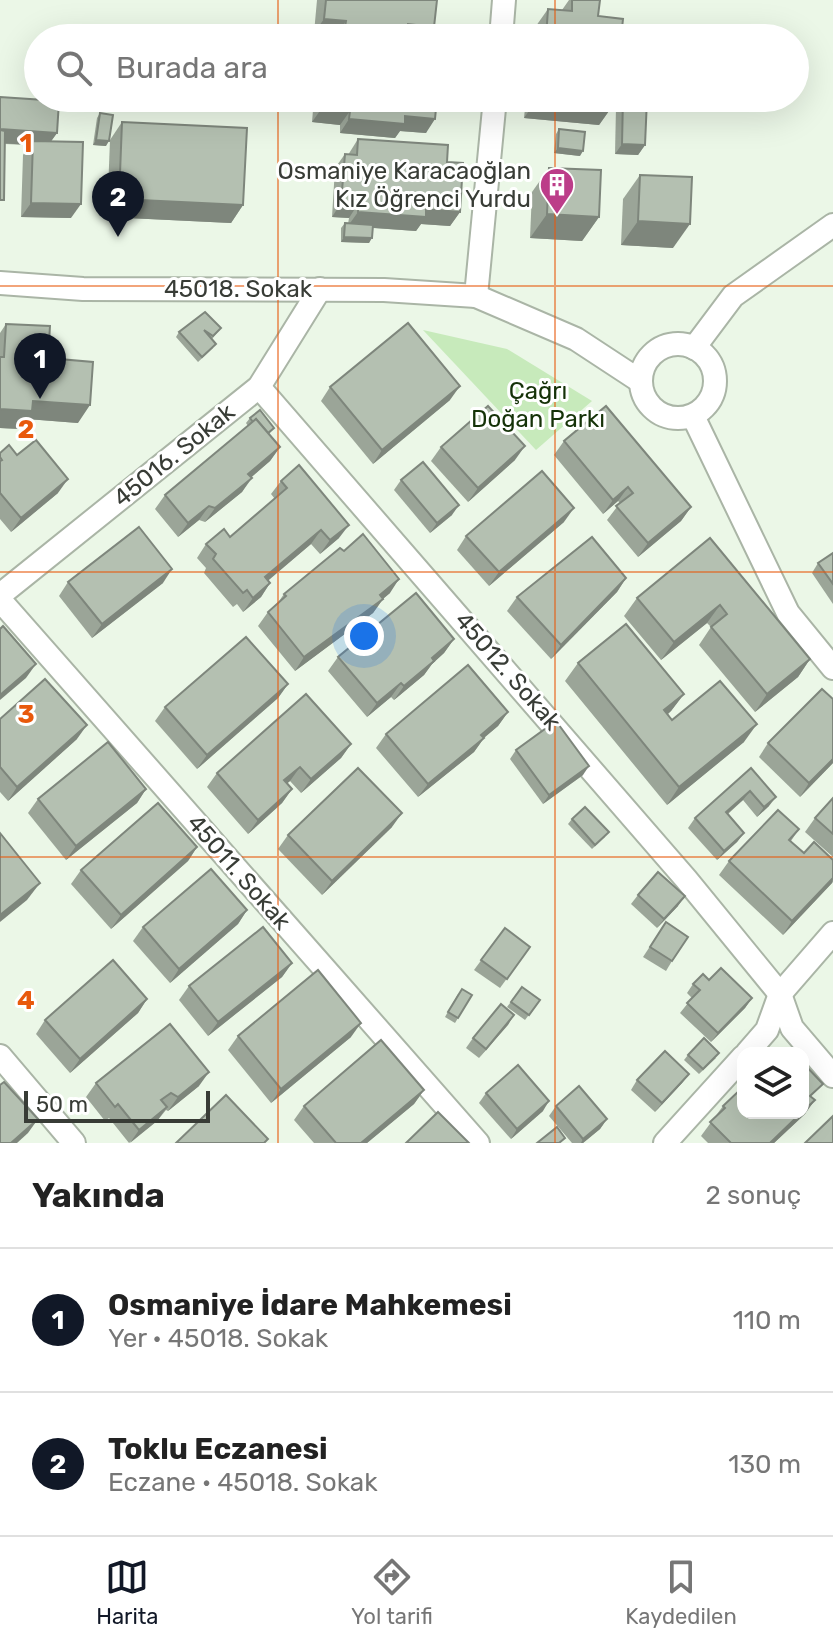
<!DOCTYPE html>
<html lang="tr">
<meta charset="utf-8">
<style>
:root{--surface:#fff;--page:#f2f2f2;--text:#222;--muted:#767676;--line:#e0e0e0;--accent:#111827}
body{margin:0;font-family:Rubik,sans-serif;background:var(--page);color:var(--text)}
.controls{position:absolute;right:24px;bottom:24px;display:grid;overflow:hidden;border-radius:16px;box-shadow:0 8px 32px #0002}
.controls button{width:72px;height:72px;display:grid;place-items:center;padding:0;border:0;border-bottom:2px solid var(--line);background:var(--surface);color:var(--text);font:40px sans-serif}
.scale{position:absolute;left:24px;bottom:20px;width:186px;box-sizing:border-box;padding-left:8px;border:4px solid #383c36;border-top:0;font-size:22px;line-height:28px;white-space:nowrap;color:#383c36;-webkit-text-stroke:6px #fff;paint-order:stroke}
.you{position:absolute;left:364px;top:636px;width:28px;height:28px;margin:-20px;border:6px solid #fff;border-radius:50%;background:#1a73e8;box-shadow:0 0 0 12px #1a73e833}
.badge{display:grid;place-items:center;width:52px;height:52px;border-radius:50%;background:var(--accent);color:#fff;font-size:26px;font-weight:700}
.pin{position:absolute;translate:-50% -66px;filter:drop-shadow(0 2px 4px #0008)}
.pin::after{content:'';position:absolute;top:42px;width:28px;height:24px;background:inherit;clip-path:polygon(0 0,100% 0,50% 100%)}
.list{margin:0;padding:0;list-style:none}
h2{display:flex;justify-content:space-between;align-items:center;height:104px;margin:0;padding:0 32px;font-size:34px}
h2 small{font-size:26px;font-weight:400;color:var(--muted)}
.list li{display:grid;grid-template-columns:52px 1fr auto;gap:24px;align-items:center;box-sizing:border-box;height:144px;padding:0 32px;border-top:2px solid var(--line)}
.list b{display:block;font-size:30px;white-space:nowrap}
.list p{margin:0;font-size:26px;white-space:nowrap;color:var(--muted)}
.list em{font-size:26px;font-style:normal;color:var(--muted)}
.icon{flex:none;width:44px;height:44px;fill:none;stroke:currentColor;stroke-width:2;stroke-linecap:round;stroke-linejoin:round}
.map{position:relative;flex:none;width:833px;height:1143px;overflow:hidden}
.search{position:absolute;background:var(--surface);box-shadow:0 8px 32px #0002;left:24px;right:24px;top:24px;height:88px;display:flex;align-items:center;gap:20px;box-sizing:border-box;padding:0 28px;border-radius:44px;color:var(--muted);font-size:30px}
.sheet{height:392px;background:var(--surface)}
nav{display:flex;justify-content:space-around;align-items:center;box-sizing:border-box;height:112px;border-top:2px solid var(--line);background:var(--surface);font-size:22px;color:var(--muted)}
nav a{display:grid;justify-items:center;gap:4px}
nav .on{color:var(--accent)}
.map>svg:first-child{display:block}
.green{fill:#c7eabb}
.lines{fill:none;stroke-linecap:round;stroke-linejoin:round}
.minor-casing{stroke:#aab5a6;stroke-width:26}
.minor{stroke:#fff;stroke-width:22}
.wall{fill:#9ba598}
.shaded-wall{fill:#7e867c}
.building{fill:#b4c0b1;stroke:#7e867c;stroke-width:2}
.grid{fill:none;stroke:#e8590c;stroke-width:2;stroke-opacity:0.55}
.labels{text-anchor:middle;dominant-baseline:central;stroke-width:6;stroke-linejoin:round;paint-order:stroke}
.poi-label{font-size:24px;fill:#383c36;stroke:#fff;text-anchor:end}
.street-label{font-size:24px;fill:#383c36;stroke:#fff}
.park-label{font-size:24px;fill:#153208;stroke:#fff}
.grid-label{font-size:26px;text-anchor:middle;font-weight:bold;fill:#e8590c;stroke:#fff;stroke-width:6;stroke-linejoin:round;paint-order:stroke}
</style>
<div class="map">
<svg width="833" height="1143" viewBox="0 0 833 1143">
<rect width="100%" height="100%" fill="#ebf7e7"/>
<path class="green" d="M423,330L507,349L592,401L536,450Z"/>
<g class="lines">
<defs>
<g id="minor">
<path d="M501,38L504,0"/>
<path d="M0,283L83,289L384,290L476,296L576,339L640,381"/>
<path d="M476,296L495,98"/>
<circle cx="678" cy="381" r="37"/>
<path d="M694,348L733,296L833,225"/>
<path d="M259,387L686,879L780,994L792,1028L833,1076"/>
<path d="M693,416L788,613L833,668"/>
<path d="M0,595L259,387L320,289"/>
<path d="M0,600L478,1143"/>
<path d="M747,1053L767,1030L780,994L833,933"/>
<path d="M0,1056L74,1143"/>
<path d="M665,1143L743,1057"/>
</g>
</defs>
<use href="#minor" class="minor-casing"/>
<use href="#minor" class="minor"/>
</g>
<g class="wall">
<path d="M317,0H437L426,38H336V35L314,33Z"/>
<path d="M569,0H600L598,16L621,38H531V33L548,9L562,10Z"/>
<path d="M0,97L57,133L51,141L71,218L21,217L23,155L29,145L5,144Z"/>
<path d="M314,98H437L426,133L400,131L395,138L340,133V125L312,122Z"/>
<path d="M526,98H616V101L599,125L524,118Z"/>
<path d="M623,98L645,145L638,155L615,154L616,107Z"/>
<path d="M100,113L106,146L93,145L97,118Z"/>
<path d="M122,122L243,205L231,223L107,217L110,140Z"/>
<path d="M559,129L580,156L554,153L556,134Z"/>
<path d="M358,139L447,162L460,212L450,226L421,224L416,231L373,228L369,243L341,242V228L345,223L348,224L349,218L332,217L335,168L345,154L348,155Z"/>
<path d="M549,168L599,217L582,241L530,238L532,192Z"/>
<path d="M640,175L673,248L621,245L623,199Z"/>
<path d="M6,324L48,358L78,423L27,419L20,429L0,428V333Z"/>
<path d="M221,328L212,339L213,348L198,362L176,337L179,332Z"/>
<path d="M330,387L450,400L373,464L321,401Z"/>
<path d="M250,418L274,428L269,434L280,447L270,461L251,477L242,492L205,522L199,520L178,537L155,509L165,495L248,426L246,423Z"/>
<path d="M564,441L691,507L681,521L638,557L607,520L620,503L618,501L603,514L554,455Z"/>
<path d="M441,447L515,460L468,502L431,461Z"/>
<path d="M0,453L17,455L58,493L11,532L0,519Z"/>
<path d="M401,480L452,515L430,533L394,490Z"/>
<path d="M281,481L339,538L320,554L311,544L268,580L270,583L261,597L243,612L237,604L233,607L204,573L206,568L197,558L206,544L230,537L275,499L271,494Z"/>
<path d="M564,522L489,586L457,550L466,536Z"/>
<path d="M710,538L810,659L798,677L755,712L699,645L711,627L707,623L661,660L624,616L637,598Z"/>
<path d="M833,553V604L812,573L818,563Z"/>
<path d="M626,578L617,592L551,659L507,611L517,597Z"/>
<path d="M68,582L163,583L92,638L59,596Z"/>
<path d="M390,593L383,599L373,613L295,671L258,626L268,612L277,604L284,594Z"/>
<path d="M454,639L444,653L432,664L424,675L394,700L391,697L367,717L328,671L338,657Z"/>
<path d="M578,663L684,694L671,711L668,714L672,720L744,742L667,805L565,681Z"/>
<path d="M288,684L278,698L197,769L155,721L165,707Z"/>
<path d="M508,712L498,726L484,738L474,752L418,797L376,748L386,734Z"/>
<path d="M0,719L77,739L8,801L0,792Z"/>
<path d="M768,743L833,763L800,797L759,757Z"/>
<path d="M351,744L341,758L301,793L290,781L287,783L292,789L282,803L248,834L207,787L217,773Z"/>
<path d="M516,750L583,775L543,804L510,759Z"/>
<path d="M751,768L769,806L757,817L743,800L728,814L744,833L737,842L717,860L688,828L695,818Z"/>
<path d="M146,789L137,803L66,860L28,813L38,799Z"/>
<path d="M833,798V857L805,832L815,818Z"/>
<path d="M572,819L605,837L592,849L568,824Z"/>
<path d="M392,827L322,895L278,849L288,835Z"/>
<path d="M799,829L791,841L804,853L833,860V882L783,935L719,875L729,861Z"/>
<path d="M197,847L188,861L111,929L71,884L81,870Z"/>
<path d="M638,895L678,906L657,928L631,904Z"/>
<path d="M247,910L238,924L170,983L133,941L143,927Z"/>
<path d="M666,922L672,961L666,971L643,957Z"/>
<path d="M505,928L530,947L500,988L474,970Z"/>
<path d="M292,963L282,977L208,1036L179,1000L189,986Z"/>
<path d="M709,980L752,998L745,1008L711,1042L680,1013L692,998L687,993L693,984Z"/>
<path d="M522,987L540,1000L525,1020L507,1007Z"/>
<path d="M458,994V1018L455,1023L445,1017Z"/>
<path d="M147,999L138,1013L70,1073L36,1034L45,1020Z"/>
<path d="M514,1015L479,1058L466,1048L473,1038Z"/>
<path d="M238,1036L351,1037L271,1103L228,1050Z"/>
<path d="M688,1055L716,1058L699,1074L684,1060Z"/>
<path d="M689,1074L682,1083L655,1112L631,1090L637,1080Z"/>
<path d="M96,1083L199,1086L168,1111L166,1110L157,1121L129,1143L109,1118L105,1121L86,1097Z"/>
<path d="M424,1090L414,1104L367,1143H314L294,1120L304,1106Z"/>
<path d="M486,1093L543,1111L511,1139L479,1103Z"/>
<path d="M813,1098L805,1114L774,1143H708L701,1136L723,1106Z"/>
<path d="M556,1106L607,1119L600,1129L583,1143H572L549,1116Z"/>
</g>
<g class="shaded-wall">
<path d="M324,19L346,21L336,35L314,33Z"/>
<path d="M408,24L434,27L426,38H337L345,27Z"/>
<path d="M538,98H582L616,101L599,125L524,118Z"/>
<path d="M322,108L350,111L340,125L312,122Z"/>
<path d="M405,116L435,119L426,133L400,131L395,138L340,133L349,119Z"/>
<path d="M0,129L57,133L47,147L33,141L29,145L0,143Z"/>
<path d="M96,140L109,141L106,146L93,145Z"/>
<path d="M622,144L645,145L638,155L615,154Z"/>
<path d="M558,148L583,151L580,156L554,153Z"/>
<path d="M119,199L243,205L231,223L107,217Z"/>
<path d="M31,203L81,204L71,218L21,217Z"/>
<path d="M341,203L358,204L349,218L332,217Z"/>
<path d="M426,209L460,212L450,226L421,224L416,231L348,226L358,212Z"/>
<path d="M547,214L599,217L582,241L530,238Z"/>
<path d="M638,221L690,224L673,248L621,245Z"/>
<path d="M344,237L372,238L369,243L341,242Z"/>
<path d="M460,386L450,400L373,464L382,450Z"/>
<path d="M33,401L90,405L78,423L27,419L20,429L0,428V409Z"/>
<path d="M525,446L515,460L468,502L478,488Z"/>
<path d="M280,447L270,461L239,488L248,474Z"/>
<path d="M252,478L242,492L205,522L215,508Z"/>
<path d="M68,479L58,493L11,532L21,518Z"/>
<path d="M628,487L618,501L603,514L613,500Z"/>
<path d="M459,505L452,515L430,533L437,523Z"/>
<path d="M209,506L199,520L178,537L188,523Z"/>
<path d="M691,507L681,521L638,557L648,543Z"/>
<path d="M574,508L564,522L489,586L499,572Z"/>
<path d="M349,525L339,538L320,554L330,540Z"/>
<path d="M321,530L311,544L256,591L265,577Z"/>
<path d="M172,569L163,583L92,638L102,624Z"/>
<path d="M626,578L617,592L551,659L561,645Z"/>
<path d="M399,579L390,593L379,602L383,599L373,613L295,671L304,657Z"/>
<path d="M270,583L261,597L243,612L253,598Z"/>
<path d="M720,605L707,623L661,660L674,642Z"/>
<path d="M454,639L444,653L432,664L424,675L394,700L404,686L432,658Z"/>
<path d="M810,659L798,677L755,712L767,694Z"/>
<path d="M36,664L26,678L0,700V695Z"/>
<path d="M401,683L391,697L367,717L377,703Z"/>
<path d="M288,684L278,698L197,769L207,755Z"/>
<path d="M684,694L671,711L651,728L664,710Z"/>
<path d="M508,712L498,726L474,746L484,738L474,752L418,797L428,784Z"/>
<path d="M757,724L744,742L667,805L679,787Z"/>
<path d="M87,725L77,739L8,801L17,787Z"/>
<path d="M351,744L341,758L301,793L311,779Z"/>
<path d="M833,759V763L800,797L809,783Z"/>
<path d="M589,766L583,775L543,804L549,795Z"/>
<path d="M300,767L290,781L275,794L284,780Z"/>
<path d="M146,789L137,803L66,860L76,846Z"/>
<path d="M292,789L282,803L248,834L258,820Z"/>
<path d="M750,791L743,800L719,821L726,812Z"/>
<path d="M776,797L769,806L757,817L764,807Z"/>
<path d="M402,813L392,827L322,895L332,881Z"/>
<path d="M744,833L737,842L717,860L724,851Z"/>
<path d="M197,847L188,861L111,929L121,915Z"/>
<path d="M833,878L832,883L783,935L792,921Z"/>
<path d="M40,883L27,900L0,922V915Z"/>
<path d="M685,896L678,906L657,928L664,919Z"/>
<path d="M247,910L238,924L170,983L179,969Z"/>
<path d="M292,963L282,977L208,1036L218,1022Z"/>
<path d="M752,998L745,1008L711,1042L718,1033Z"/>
<path d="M147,999L138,1013L70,1073L80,1059Z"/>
<path d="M514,1015L508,1025L479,1058L486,1049Z"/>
<path d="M361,1023L351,1037L271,1103L281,1089Z"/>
<path d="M209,1072L199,1086L168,1111L178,1097Z"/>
<path d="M689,1074L682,1083L655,1112L662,1103Z"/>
<path d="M424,1090L414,1104L367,1143H361Z"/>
<path d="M815,1100L805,1114L774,1143H770L801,1113H803V1111Z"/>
<path d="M549,1101L543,1111L511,1139L517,1129Z"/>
<path d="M167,1107L157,1121L130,1143L139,1130Z"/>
<path d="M38,1119L28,1133L17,1143H11Z"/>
<path d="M607,1119L600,1129L583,1143H581L583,1139Z"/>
</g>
<g class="building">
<path d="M326,0H437L434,27L408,24L407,33L345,27L346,21L324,19Z"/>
<path d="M572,0H600L598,16L623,19L621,38H546L548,9L572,11Z"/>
<path d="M0,97L59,101L57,133L0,129Z"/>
<path d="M323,98H437L435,119L405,116V124L349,119L350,111L322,108Z"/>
<path d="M582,98H616V101Z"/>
<path d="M623,98L647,99L645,145L622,144Z"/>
<path d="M100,113L113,115L109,141L96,140Z"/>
<path d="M122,122L247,128L243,205L119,199Z"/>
<path d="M559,129L585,132L583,151L558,148Z"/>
<path d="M0,130L5,131L4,200H0Z"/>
<path d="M358,139L448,145L447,162L463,163L460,212L426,209V217L358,212V204L341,203L345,154L357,155Z"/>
<path d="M33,141L83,142L81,204L31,203Z"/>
<path d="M549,168L601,170L599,217L547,214Z"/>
<path d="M640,175L692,177L690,224L638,221Z"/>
<path d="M345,223L373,225L372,238L344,237Z"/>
<path d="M205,312L221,328L213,336L204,330L216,344L202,357L179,332Z"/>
<path d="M408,323L460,386L382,450L330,387Z"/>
<path d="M6,324L50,326L48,358L93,362L90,405L33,401L32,411L0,409V357H4Z"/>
<path d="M488,406L525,446L478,488L441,447Z"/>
<path d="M606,406L691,507L648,543L616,506L633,493L628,487L613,500L564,441Z"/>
<path d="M260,410L274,428L268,433L256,419L253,422L250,418Z"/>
<path d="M256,419L280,447L248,474L252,478L215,508L209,506L188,523L165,495Z"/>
<path d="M36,440L68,479L21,518L0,493V461L2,460L0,457V453L9,445L17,455Z"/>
<path d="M423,462L459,505L437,523L401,480Z"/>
<path d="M299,465L349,525L330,540L321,530L265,577L270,583L253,598L247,590L243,593L213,559L216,554L206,544L224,529L230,537L287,488L281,481Z"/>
<path d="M542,471L574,508L499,572L466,536Z"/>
<path d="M139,527L172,569L102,624L68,582Z"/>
<path d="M363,534L399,579L380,595L383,599L304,657L268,612L286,596L284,594L340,548L344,551Z"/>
<path d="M592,537L626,578L561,645L517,597Z"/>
<path d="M710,538L810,659L767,694L711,627L727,614L720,605L674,642L637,598Z"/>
<path d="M833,553V584L818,563Z"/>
<path d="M416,593L454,639L432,658L434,661L404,686L401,683L377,703L338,657Z"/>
<path d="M626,624L684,694L664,710L672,720L720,681L757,724L679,787L578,663Z"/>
<path d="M3,626L36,664L0,695V629Z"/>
<path d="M246,637L288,684L207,755L165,707Z"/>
<path d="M468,665L508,712L481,735L484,738L428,784L386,734Z"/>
<path d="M45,679L87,725L17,787L0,767V719Z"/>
<path d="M822,689L833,699V759L809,783L768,743Z"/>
<path d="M306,694L351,744L311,779L300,767L284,780L292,789L258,820L217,773Z"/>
<path d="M556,721L589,766L549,795L516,750Z"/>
<path d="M108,742L146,789L76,846L38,799Z"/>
<path d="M358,768L402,813L332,881L288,835Z"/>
<path d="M751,768L776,797L764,807L750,791L726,812L744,833L724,851L695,818Z"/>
<path d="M833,798V834L815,818Z"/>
<path d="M158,803L197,847L121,915L81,870Z"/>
<path d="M585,807L609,832L595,845L572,819Z"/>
<path d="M778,810L799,829L789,840L804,853L814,842L833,860V878L792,921L729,861Z"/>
<path d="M0,833L40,883L0,915Z"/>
<path d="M211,869L247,910L179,969L143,927Z"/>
<path d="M658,872L685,896L664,919L638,895Z"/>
<path d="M666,922L688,937L672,961L650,947Z"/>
<path d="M263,927L292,963L218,1022L189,986Z"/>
<path d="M505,928L530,947L507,979L481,960Z"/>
<path d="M113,960L147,999L80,1059L45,1020Z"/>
<path d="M721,968L752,998L718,1033L687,1003L700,990L693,984L703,974L709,980Z"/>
<path d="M318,970L361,1023L281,1089L238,1036Z"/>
<path d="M522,987L540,1000L529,1015L511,1002Z"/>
<path d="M462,989L472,995L458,1018L448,1012Z"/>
<path d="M501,1004L514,1015L486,1049L473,1038Z"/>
<path d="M170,1024L209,1072L178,1097L171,1093L161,1100L167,1107L139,1130L118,1104L115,1107L96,1083Z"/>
<path d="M704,1038L719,1053L703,1069L688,1055Z"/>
<path d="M381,1040L424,1090L361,1143H336L304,1106Z"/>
<path d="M665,1051L689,1074L662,1103L637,1080Z"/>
<path d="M803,1063L823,1084L810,1096L815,1100L803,1111Z"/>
<path d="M518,1065L549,1101L517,1129L486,1093Z"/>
<path d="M4,1082L38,1119L11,1143H0V1085Z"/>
<path d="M579,1086L607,1119L583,1139L556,1106Z"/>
<path d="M743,1087V1113H801L770,1143H731L710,1122L725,1108L723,1106Z"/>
<path d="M226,1095L268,1139L264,1143H176Z"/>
<path d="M438,1112L469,1143H406Z"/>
<path d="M833,1116V1143H805Z"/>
<path d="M557,1127L565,1138L559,1143H537Z"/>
</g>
<path class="grid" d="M278,0V38M555,0V38M278,98V1143M555,98V1143M0,286H833M0,572H833M0,857H833"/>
<defs>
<symbol id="building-pin" viewBox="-11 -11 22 30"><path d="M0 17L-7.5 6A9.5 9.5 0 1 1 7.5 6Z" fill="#bc3d89" stroke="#fff"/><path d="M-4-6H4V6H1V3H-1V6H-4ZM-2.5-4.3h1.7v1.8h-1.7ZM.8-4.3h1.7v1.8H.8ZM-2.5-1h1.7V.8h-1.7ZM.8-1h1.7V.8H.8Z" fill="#fff"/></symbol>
</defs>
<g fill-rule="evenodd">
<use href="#building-pin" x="537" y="165" width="40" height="54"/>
</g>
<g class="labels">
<g class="poi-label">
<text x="531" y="171">Osmaniye Karacaoğlan<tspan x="531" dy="28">Kız Öğrenci Yurdu</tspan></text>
</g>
<g class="street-label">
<text x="238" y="289">45018. Sokak</text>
<text transform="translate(174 455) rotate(-39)">45016. Sokak</text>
<text transform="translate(508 671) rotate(49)">45012. Sokak</text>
<text transform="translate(239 872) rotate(49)">45011. Sokak</text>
</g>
<g class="park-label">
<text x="538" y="391">Çağrı<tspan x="538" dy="28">Doğan Parkı</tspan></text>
</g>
</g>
<g class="grid-label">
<text x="26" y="152">1</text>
<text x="26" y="438">2</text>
<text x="26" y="723">3</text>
<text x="26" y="1009">4</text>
</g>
</svg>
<div class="controls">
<button><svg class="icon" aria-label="layers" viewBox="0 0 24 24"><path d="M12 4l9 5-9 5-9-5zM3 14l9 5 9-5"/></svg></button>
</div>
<div class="scale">50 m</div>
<div class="you"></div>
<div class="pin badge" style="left:40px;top:399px">1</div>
<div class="pin badge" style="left:118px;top:237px">2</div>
<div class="search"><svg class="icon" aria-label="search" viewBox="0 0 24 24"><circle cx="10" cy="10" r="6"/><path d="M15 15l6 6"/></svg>Burada ara</div>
</div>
<section class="sheet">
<h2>Yakında<small>2 sonuç</small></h2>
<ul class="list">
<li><span class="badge">1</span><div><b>Osmaniye İdare Mahkemesi</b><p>Yer · 45018. Sokak</p></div><em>110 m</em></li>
<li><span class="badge">2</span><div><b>Toklu Eczanesi</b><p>Eczane · 45018. Sokak</p></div><em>130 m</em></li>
</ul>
</section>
<nav>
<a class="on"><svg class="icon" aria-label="map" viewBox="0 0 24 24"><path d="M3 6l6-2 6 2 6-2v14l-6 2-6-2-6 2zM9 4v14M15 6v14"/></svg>Harita</a>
<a><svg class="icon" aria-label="directions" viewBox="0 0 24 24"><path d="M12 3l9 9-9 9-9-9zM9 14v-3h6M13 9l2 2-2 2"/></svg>Yol tarifi</a>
<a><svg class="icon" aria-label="saved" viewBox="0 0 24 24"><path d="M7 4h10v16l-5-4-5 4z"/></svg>Kaydedilen</a>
</nav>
